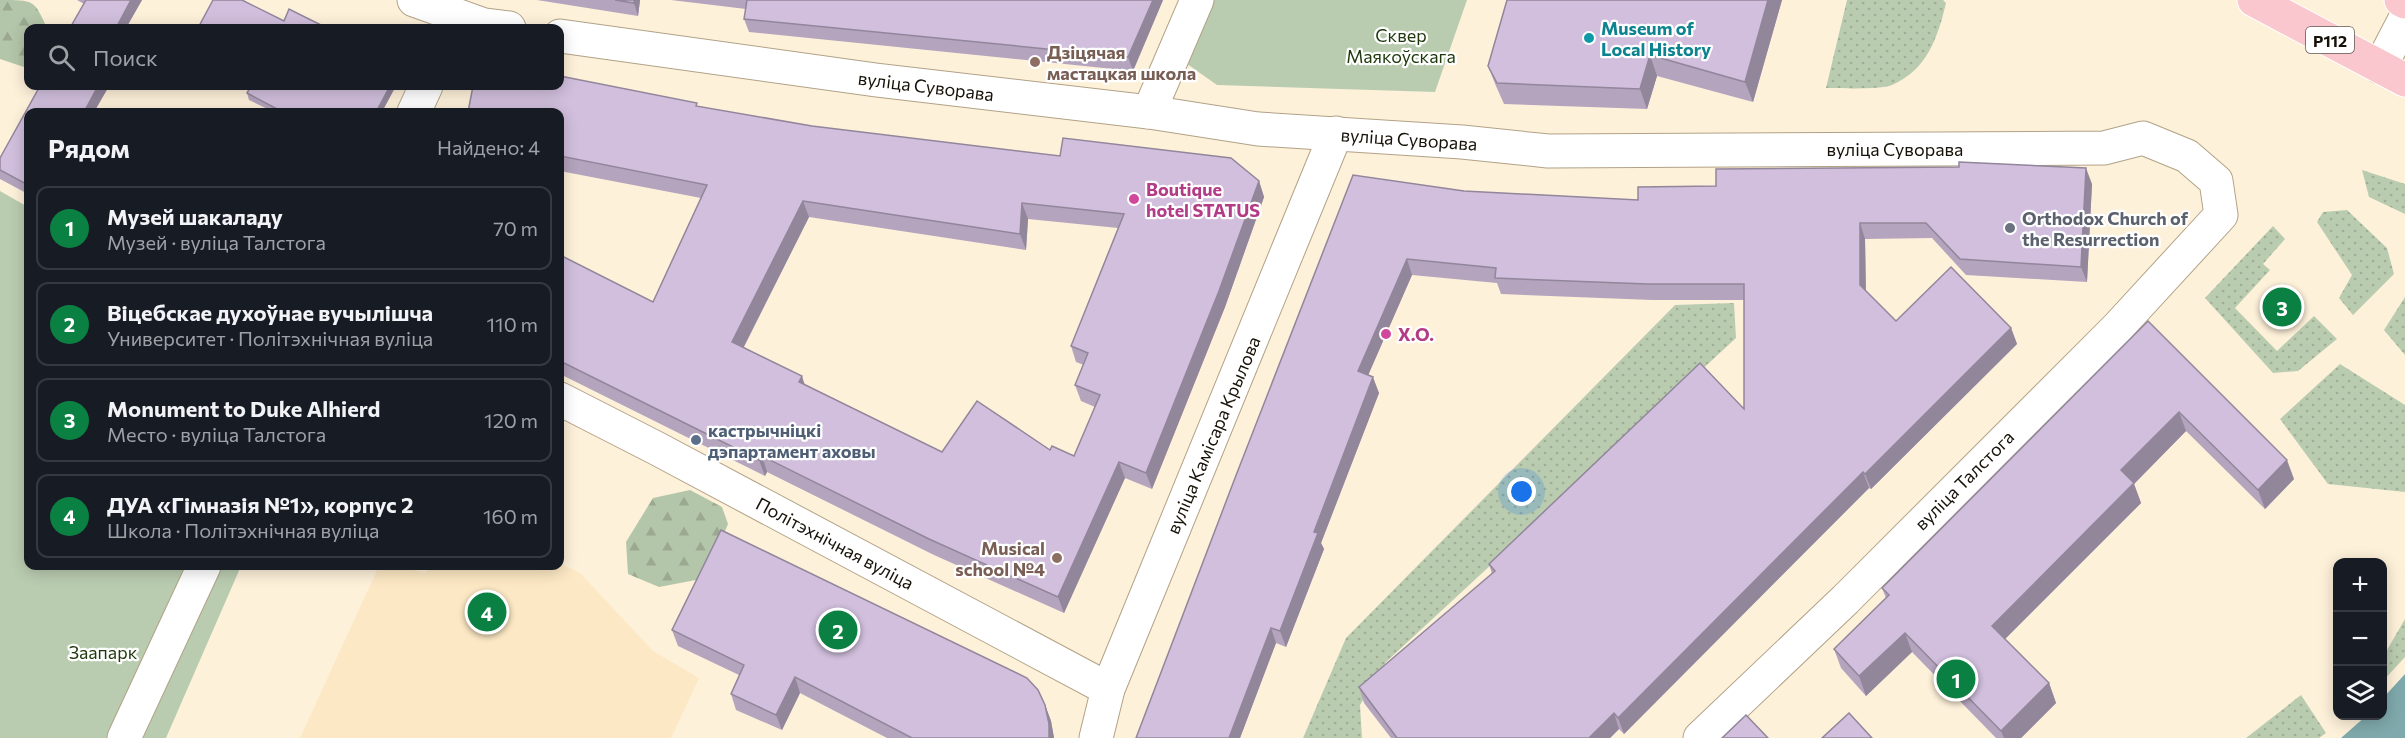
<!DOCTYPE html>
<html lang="ru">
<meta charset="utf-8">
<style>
:root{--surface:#171b24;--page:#20242c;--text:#f1f3f6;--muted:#9ea1a6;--line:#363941;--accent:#0b8043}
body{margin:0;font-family:Commissioner,sans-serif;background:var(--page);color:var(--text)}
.controls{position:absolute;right:18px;bottom:18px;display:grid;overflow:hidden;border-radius:12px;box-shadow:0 3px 15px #0003}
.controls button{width:54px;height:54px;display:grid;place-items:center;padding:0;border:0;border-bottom:2px solid var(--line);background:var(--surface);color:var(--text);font:30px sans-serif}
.you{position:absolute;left:1522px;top:492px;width:21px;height:21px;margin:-15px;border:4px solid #fff;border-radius:50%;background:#1a73e8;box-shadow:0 0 0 9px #1a73e833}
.badge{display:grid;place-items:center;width:39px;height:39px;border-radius:50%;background:var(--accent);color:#fff;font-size:20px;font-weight:700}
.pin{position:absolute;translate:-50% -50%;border:3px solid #fff;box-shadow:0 2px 6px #0006}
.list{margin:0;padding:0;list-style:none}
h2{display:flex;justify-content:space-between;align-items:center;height:78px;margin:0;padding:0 24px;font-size:26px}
h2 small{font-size:20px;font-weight:400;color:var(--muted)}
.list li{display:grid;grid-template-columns:39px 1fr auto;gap:18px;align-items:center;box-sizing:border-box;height:84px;margin:0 12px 12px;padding:0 12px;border:2px solid var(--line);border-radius:12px}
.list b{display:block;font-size:22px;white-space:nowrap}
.list p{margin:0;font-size:20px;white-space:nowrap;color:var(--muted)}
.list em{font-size:20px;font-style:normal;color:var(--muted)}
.icon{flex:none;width:33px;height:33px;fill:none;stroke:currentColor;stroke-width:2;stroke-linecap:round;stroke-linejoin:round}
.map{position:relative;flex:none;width:2405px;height:738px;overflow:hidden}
.search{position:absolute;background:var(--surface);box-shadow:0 3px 15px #0003;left:24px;top:24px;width:540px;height:66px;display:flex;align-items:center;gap:15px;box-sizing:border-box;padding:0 21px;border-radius:12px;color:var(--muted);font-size:22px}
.panel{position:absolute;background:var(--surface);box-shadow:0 3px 15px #0003;left:24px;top:108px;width:540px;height:462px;border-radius:12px}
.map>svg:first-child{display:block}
.built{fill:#fce8c4}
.grass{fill:url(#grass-dots)}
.forest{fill:url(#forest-firs)}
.park{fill:#baccb0}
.water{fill:#7fa9ac}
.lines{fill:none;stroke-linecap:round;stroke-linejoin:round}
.street-casing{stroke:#b1a287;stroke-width:35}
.primary-casing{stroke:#fff;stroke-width:35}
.street{stroke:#fff;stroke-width:33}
.primary{stroke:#fac7ce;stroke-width:33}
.wall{fill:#b4a4be;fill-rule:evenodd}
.shaded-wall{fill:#92869b}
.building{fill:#d1bfdd;stroke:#92869b;stroke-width:1.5;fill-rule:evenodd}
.culture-dot{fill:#0f9aa8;stroke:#fff;stroke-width:2}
.education-dot{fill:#8d6e63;stroke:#fff;stroke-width:2}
.hotel-dot{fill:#d1479c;stroke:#fff;stroke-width:2}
.worship-dot{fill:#6b7280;stroke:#fff;stroke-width:2}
.service-dot{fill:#5c6f8a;stroke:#fff;stroke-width:2}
.labels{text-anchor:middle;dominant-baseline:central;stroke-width:4.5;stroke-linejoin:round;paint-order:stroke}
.shield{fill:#fff;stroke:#5d5952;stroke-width:1.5}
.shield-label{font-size:16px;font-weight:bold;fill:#171208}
.culture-label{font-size:18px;font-weight:bold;fill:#0d838f;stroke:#fff;text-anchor:start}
.park-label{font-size:18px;fill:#1f380c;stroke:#fff}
.education-label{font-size:18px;font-weight:bold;fill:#785e54;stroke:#fff;text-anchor:start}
.street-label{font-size:18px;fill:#171208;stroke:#fff}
.hotel-label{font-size:18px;font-weight:bold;fill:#b23c85;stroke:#fff;text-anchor:start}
.worship-label{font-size:18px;font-weight:bold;fill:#5b616d;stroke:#fff;text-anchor:start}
.service-label{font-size:18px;font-weight:bold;fill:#4e5e75;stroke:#fff;text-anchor:start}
</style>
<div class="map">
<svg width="2405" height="738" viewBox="0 0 2405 738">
<defs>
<pattern id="grass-dots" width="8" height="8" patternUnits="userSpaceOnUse" patternTransform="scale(1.5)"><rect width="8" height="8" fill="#baccb0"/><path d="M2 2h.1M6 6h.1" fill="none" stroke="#9fae96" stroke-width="1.8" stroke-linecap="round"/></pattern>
<pattern id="forest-firs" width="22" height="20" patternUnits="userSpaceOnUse" patternTransform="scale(1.5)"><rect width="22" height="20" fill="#b4c6a9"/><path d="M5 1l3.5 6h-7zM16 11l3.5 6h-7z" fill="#9aa990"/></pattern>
</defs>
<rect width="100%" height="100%" fill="#fef1da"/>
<path class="built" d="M560,563L580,573L653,651L699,678L671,738H300L379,566H402L425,573L429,566H560Z"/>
<g class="grass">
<path d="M1847,0H1943L1946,3C1938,37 1927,70 1892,85C1879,90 1842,88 1826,88Z"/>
<path d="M2362,170L2405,184V214L2369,197Z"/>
<path d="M2347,210L2387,248L2394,274L2353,315L2339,298L2352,275L2317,222L2323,212Z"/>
<path d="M2273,226L2285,239L2263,264L2270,270L2235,308L2277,351L2314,316L2337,339L2298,371L2273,373L2205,298Z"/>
<path d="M2405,297V355L2384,330Z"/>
<path d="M1734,303L1736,338L1386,662L1360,705L1362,738H1303L1346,638L1675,305Z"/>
<path d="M2340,364L2405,405V492L2328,484L2280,419Z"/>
<path d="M2405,619V657L2383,681V657Z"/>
<path d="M2301,695L2326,733L2319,738H2246Z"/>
</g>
<g class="forest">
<path d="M0,0C35,0 34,0 47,28H28V64L24,67L0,59Z"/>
<path d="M690,490L722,507L728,524L715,555L696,580L659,587L628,574L626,542L653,498Z"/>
</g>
<g class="park">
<path d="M1185,0H1467L1435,92L1217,85L1163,47Z"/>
<path d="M0,191L28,207V566H241L166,738H0Z"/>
</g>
<path class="water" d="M2405,674V738H2341L2366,716H2382L2383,698Z"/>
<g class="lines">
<defs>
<g id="street">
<path d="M414,0L484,25L509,28"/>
<path d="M560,36L876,80L1149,112L1258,129L1462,142L1548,151L2104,148L2143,138L2187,156L2216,181L2221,215L2118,327L1845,600L1700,738"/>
<path d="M2380,67L2405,19"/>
<path d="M414,112L426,86"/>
<path d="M1149,112L1197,0"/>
<path d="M560,399L656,448L1108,689"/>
<path d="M124,738L204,566"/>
<path d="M1096,738L1108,689L1336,133"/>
</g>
<g id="primary">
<path d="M2254,0L2405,80"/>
<path d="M2401,0L2405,2"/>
</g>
</defs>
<use href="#street" class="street-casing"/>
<use href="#primary" class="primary-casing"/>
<use href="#street" class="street"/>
<use href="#primary" class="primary"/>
</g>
<g class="wall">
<path d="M77,0H142L126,28H70L84,4Z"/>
<path d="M537,0H640L638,16Z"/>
<path d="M671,0H1163L1133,71L749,32L744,19L746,9Z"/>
<path d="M1507,0H1782L1753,102L1657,76L1647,109L1504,104L1496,86L1488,66Z"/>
<path d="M40,86H109L94,112H28V194L0,179V158Z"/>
<path d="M247,93L382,112H274L249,100Z"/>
<path d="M698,107L812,126L1259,181L1264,197L1225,307L1152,489L1125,478L1064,613L934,555L767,472L765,476L560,374V255L653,302L701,198L560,171V112ZM809,217L1026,250L1028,219L1118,228L1071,346L1076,362L1084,365L1075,385L1081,401L1095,407L1074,456L1050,450L942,452L805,384L744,347Z"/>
<path d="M1353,175L1464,191L1638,200L2092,184L2087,282L1966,275L1932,238L1865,239L1866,291L1896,321L2011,328L2017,344L1871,489L1869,488L1624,734L1619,729L1610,738H1391L1364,703L1359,687L1492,574L1489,564L1744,409V300H1652L1501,294L1497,283L1412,275L1368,375L1379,393L1321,543L1324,549L1286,647L1276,643L1240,738H1136Z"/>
<path d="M2148,321L2294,479L2265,509L2186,431L2134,484L2141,503L2005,639L2049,683L2056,703L2021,738H1996L1912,652L1866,696L1841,668L1834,649L1886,598L1882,588Z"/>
<path d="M672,630L1045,705L1051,721L1054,738H887L800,693L782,730L736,710L731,694L739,675L678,646Z"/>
</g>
<g class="shaded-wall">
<path d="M131,0H142L126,28H116Z"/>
<path d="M634,0H640L638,16L634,3Z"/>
<path d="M1153,0H1163L1133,71L1128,57Z"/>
<path d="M1768,0H1782L1753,102L1745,82Z"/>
<path d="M1650,55L1657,76L1647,109L1640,89Z"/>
<path d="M98,86H109L94,112H84Z"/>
<path d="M390,86H396L382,112H376Z"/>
<path d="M2086,168L2092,184L2087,282L2081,267Z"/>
<path d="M1259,181L1264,197L1225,307L1152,489L1146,473Z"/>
<path d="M803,201L809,217L738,358L732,342Z"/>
<path d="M1022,203L1028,219L1026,250L1020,234Z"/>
<path d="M1860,223L1865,239L1866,301L1860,285Z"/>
<path d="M1407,259L1412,275L1363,387L1358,371Z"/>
<path d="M2011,328L2017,344L1871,489L1865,474Z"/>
<path d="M802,376L807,392L799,382Z"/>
<path d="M1373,377L1379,393L1321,543L1324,549L1286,647L1280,631L1314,532Z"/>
<path d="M2179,412L2186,431L2134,484L2141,503L1999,645L1992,626L2121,470Z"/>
<path d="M762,456L767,472L765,476L759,460Z"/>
<path d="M2287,460L2294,479L2265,509L2258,490Z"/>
<path d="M1119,462L1125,478L1064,613L1058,597Z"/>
<path d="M1863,472L1869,488L1624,734L1618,718Z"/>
<path d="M1271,628L1276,643L1240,738H1229Z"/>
<path d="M1905,633L1912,652L1866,696L1859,676Z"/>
<path d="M795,677L800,693L782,730L776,715Z"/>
<path d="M2049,683L2056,703L2021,738H2004L2001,731Z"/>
<path d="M1045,705L1051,721L1054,738H1049Z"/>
<path d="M1614,713L1619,729L1610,738H1589Z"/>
</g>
<g class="building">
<path d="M86,0H131L116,28H70Z"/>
<path d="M213,0H242L284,21L289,9L327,28H198Z"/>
<path d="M615,0H634V3Z"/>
<path d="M747,0H1153L1128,57L744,19Z"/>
<path d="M1507,0H1768L1745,82L1650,55L1640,89L1497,83L1488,66Z"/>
<path d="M560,76L697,103L696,106L812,126L1060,156L1063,138L1231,158L1259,181L1219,291L1146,473L1119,462L1058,597L929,539L762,456L759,460L560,361V255L653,302L707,185L560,156V112H468L473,86H560ZM803,201L1020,234L1022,203L1124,214L1071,346L1088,353L1075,385L1100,395L1074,456L1052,446L1050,450L977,401L942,452L799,382L802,376L732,342Z"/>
<path d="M40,86H98L84,112H28V185L0,170V158Z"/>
<path d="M251,86H390L376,112H297L277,109L247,93Z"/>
<path d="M1959,162L2086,168L2081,267L1960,259L1926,223H1860V285L1896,321L1951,267L2011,328L1865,474L1863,472L1618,718L1614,713L1589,738H1397L1359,687L1495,571L1489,564L1700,363L1744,409V284H1647L1495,278L1496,268L1407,259L1358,371L1373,377L1314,532L1318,533L1280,631L1271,628L1229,738H1136L1235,478L1353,175L1464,191L1638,200V187L1716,186V169L1959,167Z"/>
<path d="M2148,321L2287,460L2258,490L2179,412L2121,470L2134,483L1992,626L2049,683L2001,731L1905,633L1859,676L1834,649L1889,595L1882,588Z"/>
<path d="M721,530L1027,678L1038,690L1045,705L1049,724V738H912L795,677L776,715L731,694L744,665L672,630Z"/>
<path d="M1849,713L1872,738H1822Z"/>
<path d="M1746,715L1768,738H1722Z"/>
</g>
<circle class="culture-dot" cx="1589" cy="38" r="6"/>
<g class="education-dot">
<circle cx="1035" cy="62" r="6"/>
<circle cx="1057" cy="558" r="6"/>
</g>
<g class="hotel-dot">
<circle cx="1134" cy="199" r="6"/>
<circle cx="1386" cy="334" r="6"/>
</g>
<circle class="worship-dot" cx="2010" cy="228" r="6"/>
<circle class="service-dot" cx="696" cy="440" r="6"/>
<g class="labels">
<rect class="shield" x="2306" y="27" width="48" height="26" rx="4.5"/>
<g class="shield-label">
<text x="2330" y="40">Р112</text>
</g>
<g class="culture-label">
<text x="1601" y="28">Museum of<tspan x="1601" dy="21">Local History</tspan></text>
</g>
<g class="park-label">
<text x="1401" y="35">Сквер<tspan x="1401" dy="21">Маякоўскага</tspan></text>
<text x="103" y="652">Заапарк</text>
</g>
<g class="education-label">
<text x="1047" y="52">Дзіцячая<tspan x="1047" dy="21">мастацкая школа</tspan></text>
<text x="1045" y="548" text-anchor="end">Musical<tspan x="1045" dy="21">school №4</tspan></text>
</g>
<g class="street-label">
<text transform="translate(926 86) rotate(7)">вуліца Суворава</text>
<text transform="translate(1409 139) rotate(4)">вуліца Суворава</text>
<text x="1895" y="149">вуліца Суворава</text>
<text transform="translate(1213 435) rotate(-67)">вуліца Камісара Крылова</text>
<text transform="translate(1964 480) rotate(-45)">вуліца Талстога</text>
<text transform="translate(835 543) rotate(28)">Політэхнічная вуліца</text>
</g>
<g class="hotel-label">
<text x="1146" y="189">Boutique<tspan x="1146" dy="21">hotel STATUS</tspan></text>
<text x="1398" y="334">X.O.</text>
</g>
<g class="worship-label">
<text x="2022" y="218">Orthodox Church of<tspan x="2022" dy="21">the Resurrection</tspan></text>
</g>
<g class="service-label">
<text x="708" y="430">кастрычніцкі<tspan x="708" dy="21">дэпартамент аховы</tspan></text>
</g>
</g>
</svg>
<div class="controls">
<button>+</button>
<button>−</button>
<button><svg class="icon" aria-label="layers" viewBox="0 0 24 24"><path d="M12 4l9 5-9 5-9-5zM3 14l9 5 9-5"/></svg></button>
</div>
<div class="you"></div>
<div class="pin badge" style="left:1956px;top:679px">1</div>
<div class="pin badge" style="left:838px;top:630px">2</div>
<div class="pin badge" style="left:2282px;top:307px">3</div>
<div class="pin badge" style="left:487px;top:612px">4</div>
<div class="search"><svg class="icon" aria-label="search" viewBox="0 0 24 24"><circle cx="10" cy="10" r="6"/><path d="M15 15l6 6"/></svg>Поиск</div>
<section class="panel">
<h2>Рядом<small>Найдено: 4</small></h2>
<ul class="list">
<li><span class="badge">1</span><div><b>Музей шакаладу</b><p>Музей · вуліца Талстога</p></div><em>70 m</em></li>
<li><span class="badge">2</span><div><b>Віцебскае духоўнае вучылішча</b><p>Университет · Політэхнічная вуліца</p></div><em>110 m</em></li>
<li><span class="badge">3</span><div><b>Monument to Duke Alhierd</b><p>Место · вуліца Талстога</p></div><em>120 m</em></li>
<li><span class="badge">4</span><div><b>ДУА «Гімназія №1», корпус 2</b><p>Школа · Політэхнічная вуліца</p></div><em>160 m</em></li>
</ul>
</section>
</div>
